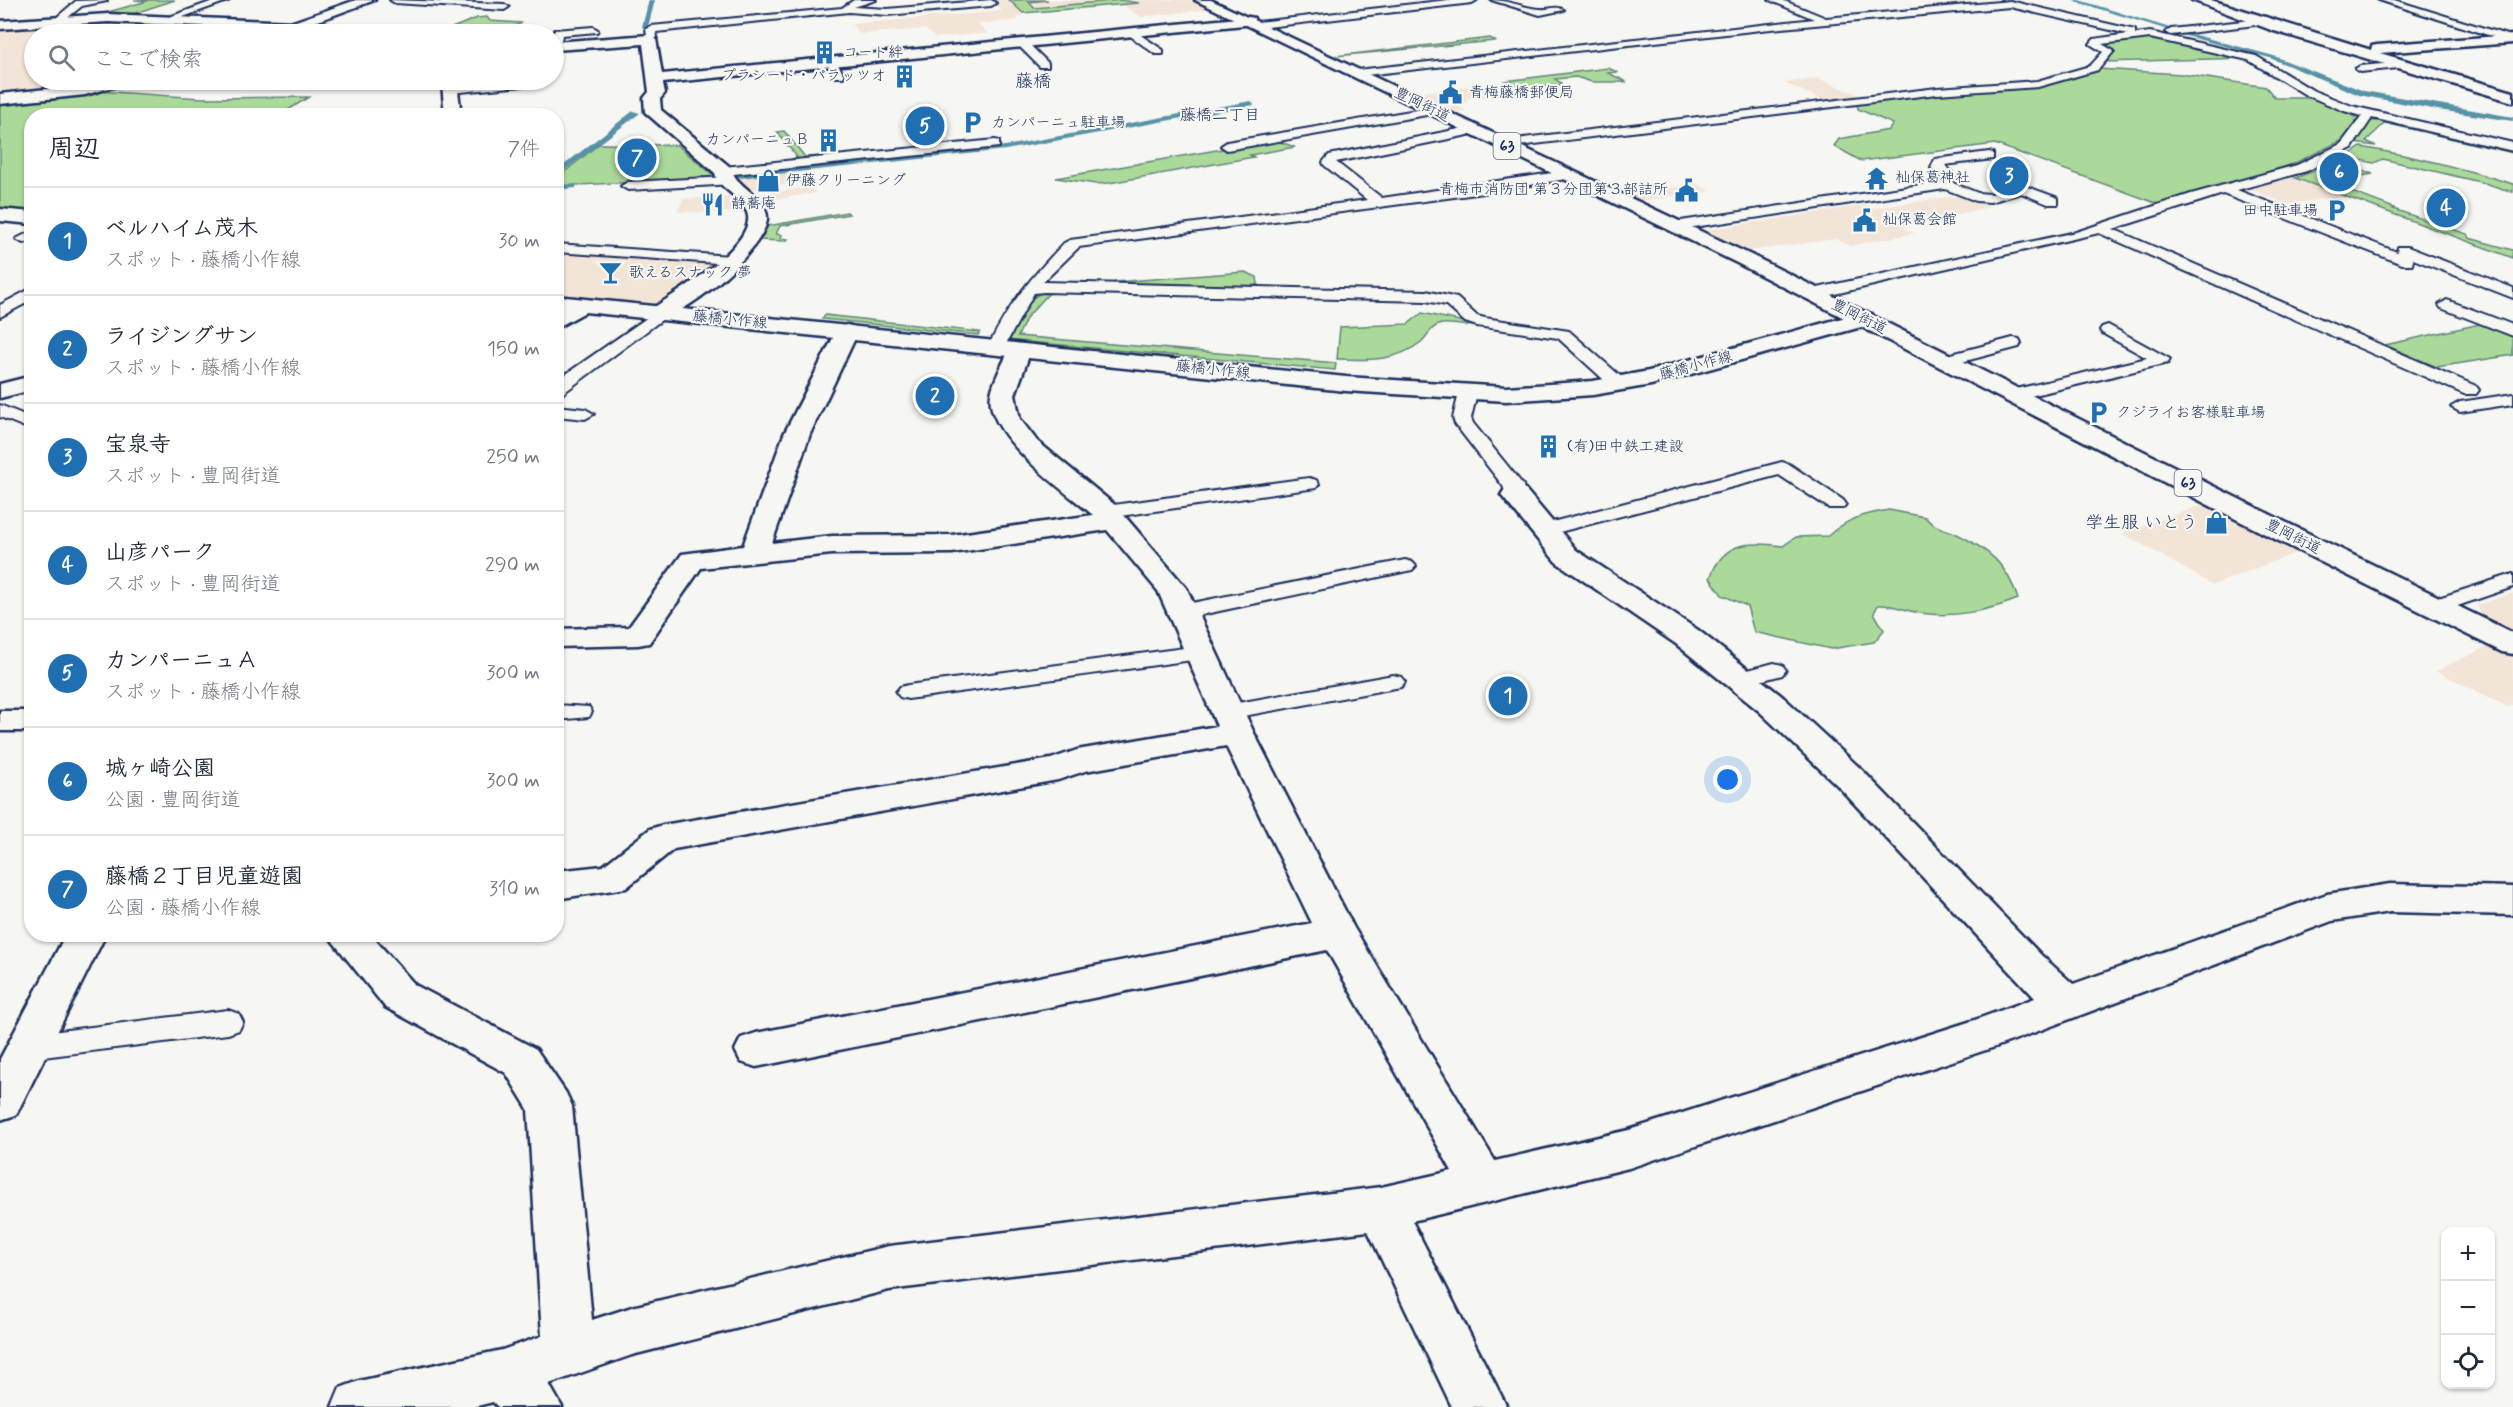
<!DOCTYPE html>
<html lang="ja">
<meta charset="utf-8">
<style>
:root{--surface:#fff;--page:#f2f2f3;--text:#1f2937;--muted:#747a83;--line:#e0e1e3;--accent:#1f6fb2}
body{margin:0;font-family:Mynerve,"Klee One",sans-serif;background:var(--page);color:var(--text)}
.controls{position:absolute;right:18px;bottom:18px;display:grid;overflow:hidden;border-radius:12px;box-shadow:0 2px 4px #0004}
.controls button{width:54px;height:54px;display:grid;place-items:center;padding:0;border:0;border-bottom:2px solid var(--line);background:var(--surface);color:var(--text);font:30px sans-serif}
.you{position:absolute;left:1728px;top:780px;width:21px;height:21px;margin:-15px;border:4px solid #fff;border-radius:50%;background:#1a73e8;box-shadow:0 0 0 9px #1a73e833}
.badge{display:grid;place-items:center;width:39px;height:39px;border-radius:50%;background:var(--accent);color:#fff;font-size:20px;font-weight:700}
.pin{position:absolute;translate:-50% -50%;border:3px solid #fff;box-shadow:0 2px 6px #0006}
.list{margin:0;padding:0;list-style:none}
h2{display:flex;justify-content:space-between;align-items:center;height:78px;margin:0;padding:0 24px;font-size:26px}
h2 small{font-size:20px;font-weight:400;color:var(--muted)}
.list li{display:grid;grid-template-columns:39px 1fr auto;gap:18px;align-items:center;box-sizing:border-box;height:108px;padding:0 24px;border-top:2px solid var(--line)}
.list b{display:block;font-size:22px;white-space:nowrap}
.list p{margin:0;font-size:20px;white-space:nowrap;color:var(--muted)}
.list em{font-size:20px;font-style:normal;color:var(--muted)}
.icon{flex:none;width:33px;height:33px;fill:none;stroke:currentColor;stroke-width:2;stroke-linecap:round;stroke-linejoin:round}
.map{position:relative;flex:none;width:2513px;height:1407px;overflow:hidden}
.search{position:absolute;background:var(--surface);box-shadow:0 2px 4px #0004;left:24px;top:24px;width:540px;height:66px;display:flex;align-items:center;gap:15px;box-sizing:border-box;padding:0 21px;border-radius:33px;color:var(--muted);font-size:22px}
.panel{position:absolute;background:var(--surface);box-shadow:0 2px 4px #0004;left:24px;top:108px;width:540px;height:834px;border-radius:24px}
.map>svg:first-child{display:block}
.built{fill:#f3e4d8}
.green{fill:#aad999;stroke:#62847c;stroke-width:1.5}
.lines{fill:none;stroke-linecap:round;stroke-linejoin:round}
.stream{fill:#5992a7;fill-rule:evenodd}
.lane-casing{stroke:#1b2f5e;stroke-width:4}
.street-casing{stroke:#1b2f5e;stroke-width:5}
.secondary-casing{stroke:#1b2f5e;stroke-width:5}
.primary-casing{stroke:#1b2f5e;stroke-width:5}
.lane{fill:#f6f6f2;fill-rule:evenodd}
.street{fill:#f6f6f2;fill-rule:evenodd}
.secondary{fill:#f6f6f2;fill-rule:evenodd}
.primary{fill:#f6f6f2;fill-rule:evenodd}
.labels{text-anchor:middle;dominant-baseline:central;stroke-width:4.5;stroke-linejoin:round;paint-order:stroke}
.far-poi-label{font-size:15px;fill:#1b2f5e;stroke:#f6f6f2;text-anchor:start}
.far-street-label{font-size:15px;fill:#1b2f5e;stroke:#f6f6f2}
.far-neighbourhood-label{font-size:16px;fill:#1b2f5e;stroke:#f6f6f2}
.shield{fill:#f6f6f2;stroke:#5d6b8a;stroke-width:1.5}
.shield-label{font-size:16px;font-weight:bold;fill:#1b2f5e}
.far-quarter-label{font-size:18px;fill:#1b2f5e;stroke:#f6f6f2}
.poi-label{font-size:18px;fill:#1b2f5e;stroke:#f6f6f2;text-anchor:end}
</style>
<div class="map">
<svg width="2513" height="1407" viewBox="0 0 2513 1407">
<rect width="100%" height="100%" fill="#f6f6f2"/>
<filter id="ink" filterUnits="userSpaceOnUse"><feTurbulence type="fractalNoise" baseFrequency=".0167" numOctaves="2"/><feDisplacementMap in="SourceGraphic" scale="12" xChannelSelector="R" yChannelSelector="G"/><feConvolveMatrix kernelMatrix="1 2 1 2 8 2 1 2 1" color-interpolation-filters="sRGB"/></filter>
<g filter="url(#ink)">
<g class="built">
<path d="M996,0H1121L1020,10L1023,16L1016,17L1019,20L978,24L987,33L935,38L925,29L860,34L852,24L1002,11L994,2Z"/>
<path d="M1134,0H1188L1210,9L1141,17L1122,5L1138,3Z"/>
<path d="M77,20L152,21L121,34H34V80H111L91,86L0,97V33L12,25Z"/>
<path d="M1818,78L1865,98L1830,103L1784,83Z"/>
<path d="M1477,85L1497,95L1465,99L1468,102L1455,104L1466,111L1452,112L1412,93Z"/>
<path d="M790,173L794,184L747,190L735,179Z"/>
<path d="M2290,176L2346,196L2287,204L2248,188Z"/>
<path d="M1697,184L1710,191L1640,201L1625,194Z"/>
<path d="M812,187L816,193L756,202L751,195Z"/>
<path d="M1962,195L1989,207L1902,227L1914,233L1850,246L1836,239L1748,251L1705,230L1866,205L1874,208Z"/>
<path d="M735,196L751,213L677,212L683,199Z"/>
<path d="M556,251L720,263L663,305L557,293Z"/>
<path d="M2205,504L2298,552L2213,585L2122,533Z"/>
<path d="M2513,593V632L2482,617L2477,605Z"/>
<path d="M2488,646L2513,658V704L2508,707L2436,671Z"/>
</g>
<g class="green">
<path d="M134,0H175L126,16L91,17L147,1Z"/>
<path d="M1009,0H1048L1029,2L1034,8L1121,0L1139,3L1023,13Z"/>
<path d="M487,17L490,21L522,23L501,32L452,28L477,18Z"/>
<path d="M1490,38L1495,41L1335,56Z"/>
<path d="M2153,38L2248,58L2104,62L2114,51L2100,44Z"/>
<path d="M1608,68L1617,72L1608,73L1627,82H1592L1576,77L1555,79L1561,83L1559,86L1522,89L1505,81Z"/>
<path d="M2098,69L2181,74L2266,87L2275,98H2314L2360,119L2345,139L2293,164L2161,205L1995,144L1861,161L1834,146L1839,139L1889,130L1893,124L1858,109L1857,104L1940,92L2040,85Z"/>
<path d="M98,91L201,98L309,97L280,115L32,116L31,211L0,208V102Z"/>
<path d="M2369,121H2381L2513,149V153L2385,123L2366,141L2376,146L2354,143Z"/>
<path d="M784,131L805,157L863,154L785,162L797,157L777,132Z"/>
<path d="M1274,140L1295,147L1250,155L1254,157L1109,183L1096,184L1056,178Z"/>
<path d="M599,144L677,145L717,178L557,186V178Z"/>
<path d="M2361,147C2413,156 2463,168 2513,184V192L2484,183L2383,159L2374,163L2346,157Z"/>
<path d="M2335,163L2373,174L2331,181L2333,185L2394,208L2393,209L2467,234L2469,238L2513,250V258L2295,178Z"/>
<path d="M847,212L849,214L780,226L776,234L782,235L780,238L788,239L786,241L758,240L768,226Z"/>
<path d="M1245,272L1257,277L1258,284L1243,291L1116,285L1115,282Z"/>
<path d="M1052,290L1027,317L1018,336L1336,363L1335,370L1005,340C1017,318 1025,294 1052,290Z"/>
<path d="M1422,313L1478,325C1466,328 1453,322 1441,324C1431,326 1428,336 1421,342C1397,362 1365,360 1337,359L1340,327L1408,324Z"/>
<path d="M825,315L980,332L978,335L822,319Z"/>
<path d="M2480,324L2513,336V355L2437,367L2385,345Z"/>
<path d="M1889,510L1925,517C1934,528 1944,528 1957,534C1989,550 2007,564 2018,599C1988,611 1952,618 1920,613C1905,611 1894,604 1878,605L1874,613L1884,630L1874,642L1831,649L1754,632L1747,606L1722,595L1710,578C1724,540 1749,542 1783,546L1796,537L1828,536C1846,519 1864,514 1889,510Z"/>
</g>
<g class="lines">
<g class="stream">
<path d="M649,0H655L648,27L645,29L642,27Z"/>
<path d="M2070,0H2079L2173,29L2168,30Z"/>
<path d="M2373,0H2382L2402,7L2399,9Z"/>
<path d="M2407,8L2459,24L2460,25L2457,27L2405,11Z"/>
<path d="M2467,27L2490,34L2491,35L2488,37L2465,30Z"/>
<path d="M2184,32L2274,56L2364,91L2513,117V121L2438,110L2359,95L2270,58L2182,35Z"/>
<path d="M1251,101L1254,105L1005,150L741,178L737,176L741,174L1005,146Z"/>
<path d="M633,111L640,113L556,177V171Z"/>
<path d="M576,184V188L556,190V185Z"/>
</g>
<defs>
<g id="lane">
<path d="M216,0H230L169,22L161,20Z"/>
<path d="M390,0L504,4L509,7L504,10L395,3Z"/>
<path d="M854,0H876L854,7L887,9L991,0L996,3L991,6L887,15L849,12L656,32L657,37L653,41L644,39L647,36L646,29L651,26L842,8Z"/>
<path d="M1448,0H1477L1472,3L1258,28L1253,25L1258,22Z"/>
<path d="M1491,0C1509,0 1523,8 1540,9C1549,10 1556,5 1564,10L1540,15Z"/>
<path d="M1769,0H1782L1826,18L2010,1L2135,30V34L2150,32L2256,56L2314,91L2352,106L2513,143V151L2372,118L2352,148L2307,171L2237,190L2397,252L2398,247H2408L2513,288V298L2413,259L2412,264H2402L2223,194L2113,229L2476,386L2479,390L2476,394H2464L2099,233L1813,299L1805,294L1813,289L2076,232L2191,194L2297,165L2341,144L2362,116L2344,111L2306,95L2248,60L2150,38L2102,44L2114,51L2098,70L2038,87L1937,94L1503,148L1499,147V141L1937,88L2037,81L2090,66L2103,52L2090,44L2094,39L2128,34L2010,7L1761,30L1357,76L1352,73L1357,70L1814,19Z"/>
<path d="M2379,0H2394L2513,37V43Z"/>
<path d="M76,1L106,0L107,1L82,6L62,22H56V18Z"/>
<path d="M2261,19L2264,20V24L2171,35L2166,32L2171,29Z"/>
<path d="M593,27L598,30L597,32L562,35L560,46L554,49V30Z"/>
<path d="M1133,30L1163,50V54H1155L1129,35L1128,33Z"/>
<path d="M1019,42H1027L1048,63V67H1040L1019,46Z"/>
<path d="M827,60H835L844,75L843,77H835L826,62Z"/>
<path d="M2404,62L2409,65L2408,67L2360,72L2355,69L2360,66Z"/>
<path d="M518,81L522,82V86L450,93L444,90L450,87Z"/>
<path d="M1434,107L1438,109V113L1227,150L1221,146L1227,142Z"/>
<path d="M1474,126L1480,130L1478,133L1336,162L1382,198L1566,171L1573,175L1566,179L1484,193L1079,247L1043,282L1426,291L1457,298L1477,316L1485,318L1569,331L1626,381L1629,385L1626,389H1614L1558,338L1477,326L1465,322L1446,305L1426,301L1044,292L1034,293L1002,351L996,352L988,347C1011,301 1029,280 1064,243L1070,240L1367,200L1324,165L1323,162L1329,155Z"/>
<path d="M995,140L999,141V147L724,175L718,171L724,167Z"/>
<path d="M1989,152L1993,153V159L1945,165L1955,176L1953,183L1978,193L1990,194L2022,185L2058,198V204H2048L2021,193L1990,202L1976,201L1945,189L1674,230L1667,226L1674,222L1940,182L1941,177L1931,168L1935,159Z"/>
<path d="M729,177L734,178V184L628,190L621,186L628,182Z"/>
<path d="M32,231V241L23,243L16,239Z"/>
<path d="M556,244L731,256L738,260L731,264L556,252Z"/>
<path d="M32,288V300L0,317V305Z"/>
<path d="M2447,300L2513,325V336L2441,308L2439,305Z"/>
<path d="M661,308L669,313L667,316L562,394L556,395V381Z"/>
<path d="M2108,325L2170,359L2168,363L2014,400L2008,399L2005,395L2008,391L2147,358L2102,333L2100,330L2102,327Z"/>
<path d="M2013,338L2019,339L2021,343L2019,347L1946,366L1938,361L1940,357Z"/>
<path d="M1468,388L1477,393L1471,418L1473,423L1523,485L1525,495L1522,499H1508L1503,486L1455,424L1453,418L1459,393Z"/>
<path d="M2513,394V404L2460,412L2451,407L2460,402Z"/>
<path d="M0,405L32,418V430L0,417Z"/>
<path d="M556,406L585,409L594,414L585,419L556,416Z"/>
<path d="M1782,462L1789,464L1843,500L1846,504L1843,508H1829L1779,475L1544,536L1537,534L1534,530L1537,526Z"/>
<path d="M1309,478L1316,480L1319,484L1316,488L1106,518L1099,516L1096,512L1099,508L1106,506Z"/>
<path d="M1405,560L1412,562L1416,566L1412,570L1182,619L1174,617L1171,612L1174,607L1182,605Z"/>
<path d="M2513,574V587L2434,614L2426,612L2423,607L2426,602Z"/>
<path d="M1199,646L1207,648L1210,653L1207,658L908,699L900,697L896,692L900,687L908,685Z"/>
<path d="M1774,663L1782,665L1786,670L1782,675L1741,686L1733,684L1729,679L1733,674Z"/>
<path d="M1393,675L1401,677L1405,682L1401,687L1227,719L1218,717L1215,712L1218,707L1227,705Z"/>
<path d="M556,705L589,707L592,712L589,717L556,720Z"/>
<path d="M228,1010L239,1014L243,1022L239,1030L228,1034L27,1059L16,1056L11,1047L16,1038L27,1035Z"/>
</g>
<g id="street">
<path d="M356,0H375L283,34H268L272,29L108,22L0,29V21L108,14L293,22Z"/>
<path d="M2192,0H2211L2371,50L2372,46L2377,45L2513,35V43L2380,53L2513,92V102L2271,30Z"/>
<path d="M1249,17L1254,18V24L663,83L665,93L660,99L661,110L730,167C732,170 732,173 734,175C742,190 766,197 767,217C769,246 680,324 653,318L650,313L653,308C676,293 759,243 747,212C742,196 718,189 715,173L645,112L644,98L649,92L643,44L554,50V42L649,35L656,39L662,74Z"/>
<path d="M106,80H130L127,83L85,95L0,104V94L84,85Z"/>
<path d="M438,80H455L457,82L461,116H445L442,84Z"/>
<path d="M581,299L589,300L592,305L589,310L556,328V311Z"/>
<path d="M847,325L855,327L858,332L810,434L772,543L832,536L952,535L1093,515C1065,491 984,435 991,394C994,379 1003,364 1009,350L1012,345H1028L1031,350L1015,395L1020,419L1037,441L1116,506L1187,589L1254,733L1354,928L1495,1161L1629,1130L1972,1021L2035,998L1838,786L1759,711L1676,644L1556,562L1501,495L1505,489L1515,487L1525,489L1576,550L1698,630L1783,697L1862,770L2041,955L2073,984L2327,894L2390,884L2513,887V915L2390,912L2332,921L1998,1046L1629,1168L1412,1221L1507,1407H1452L1368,1231L889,1290L632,1355L549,1384L562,1407H498L493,1402L473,1407H332L340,1388L359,1381L502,1350L542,1336L528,1109L506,1073L385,1007L327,934H370L415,985L536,1049L566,1093L572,1106L592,1320L632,1307L889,1246L1381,1187L1452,1171L1327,950L756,1067L741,1062L735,1050L741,1038L756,1033L1312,923L1226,746L1085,771L1058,780L674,849L626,888L556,899V871L603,866L650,829L663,825L1051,759L1077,750L1217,726L1158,591L1107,530L952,553L832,554L701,568L649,643L638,645L556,647V629L629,627L682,554L743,546L784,434L836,332L839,327Z"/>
<path d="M32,376V390L0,398V384Z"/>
<rect x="0" y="711" width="32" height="20"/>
<path d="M66,934H106L16,1115L0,1120V1059Z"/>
</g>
<g id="secondary">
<path d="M0,209L32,212V224L0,221Z"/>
<path d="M556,296L1346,377L1506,387L1593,381L1649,371L1864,312L1872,314L1875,319L1872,324L1651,385L1593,395L1506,401L1346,391L556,309Z"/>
</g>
<path id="primary" d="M1195,0H1211L1751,255L2283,521L2513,633V654L2502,652L2263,533L1737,263Z"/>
</defs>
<use href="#lane" class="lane-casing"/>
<use href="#street" class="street-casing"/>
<use href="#secondary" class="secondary-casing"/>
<use href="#primary" class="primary-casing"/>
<use href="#lane" class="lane"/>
<use href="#street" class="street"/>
<use href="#secondary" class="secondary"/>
<use href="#primary" class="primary"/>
</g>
</g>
<defs>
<symbol id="building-bare" viewBox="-9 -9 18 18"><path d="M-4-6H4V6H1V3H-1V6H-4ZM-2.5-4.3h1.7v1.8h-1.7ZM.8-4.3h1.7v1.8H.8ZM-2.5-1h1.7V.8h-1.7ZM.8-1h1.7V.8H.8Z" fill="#1f6fb2" stroke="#f6f6f2" stroke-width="2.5" paint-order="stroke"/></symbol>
<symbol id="civic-bare" viewBox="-9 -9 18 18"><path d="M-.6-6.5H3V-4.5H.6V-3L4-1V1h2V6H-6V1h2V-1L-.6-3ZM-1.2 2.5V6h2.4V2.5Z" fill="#1f6fb2" stroke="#f6f6f2" stroke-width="2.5" paint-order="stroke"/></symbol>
<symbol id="parking-bare" viewBox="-9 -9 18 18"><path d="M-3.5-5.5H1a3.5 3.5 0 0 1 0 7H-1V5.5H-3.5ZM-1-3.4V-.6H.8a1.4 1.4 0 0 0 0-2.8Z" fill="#1f6fb2" stroke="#f6f6f2" stroke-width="2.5" paint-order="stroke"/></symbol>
<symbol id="temple-bare" viewBox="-9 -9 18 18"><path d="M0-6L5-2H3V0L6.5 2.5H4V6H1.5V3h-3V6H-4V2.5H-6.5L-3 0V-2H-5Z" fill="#1f6fb2" stroke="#f6f6f2" stroke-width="2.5" paint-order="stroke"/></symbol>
<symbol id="shop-bare" viewBox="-9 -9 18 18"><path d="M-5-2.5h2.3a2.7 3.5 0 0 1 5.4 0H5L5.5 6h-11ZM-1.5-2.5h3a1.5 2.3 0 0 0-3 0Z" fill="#1f6fb2" stroke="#f6f6f2" stroke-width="2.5" paint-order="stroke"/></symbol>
<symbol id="restaurant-bare" viewBox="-9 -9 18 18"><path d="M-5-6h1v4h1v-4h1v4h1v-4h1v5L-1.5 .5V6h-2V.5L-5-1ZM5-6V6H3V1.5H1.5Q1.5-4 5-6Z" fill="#1f6fb2" stroke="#f6f6f2" stroke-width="2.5" paint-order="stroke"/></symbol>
<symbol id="bar-bare" viewBox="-9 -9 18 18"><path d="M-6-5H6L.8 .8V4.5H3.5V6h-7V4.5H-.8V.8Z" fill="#1f6fb2" stroke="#f6f6f2" stroke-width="2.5" paint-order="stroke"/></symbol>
</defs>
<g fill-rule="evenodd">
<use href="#building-bare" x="808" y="36" width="33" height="33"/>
<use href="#building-bare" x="888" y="60" width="33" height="33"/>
<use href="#civic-bare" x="1434" y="76" width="33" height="33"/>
<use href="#parking-bare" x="956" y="106" width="33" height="33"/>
<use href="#building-bare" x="812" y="124" width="33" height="33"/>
<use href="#temple-bare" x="1860" y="162" width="33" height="33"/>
<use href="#shop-bare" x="752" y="164" width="33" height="33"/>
<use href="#civic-bare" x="1670" y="174" width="33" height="33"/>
<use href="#restaurant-bare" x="696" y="188" width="33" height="33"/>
<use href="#parking-bare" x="2320" y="194" width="33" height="33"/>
<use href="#civic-bare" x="1848" y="204" width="33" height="33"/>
<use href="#bar-bare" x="594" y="256" width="33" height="33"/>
<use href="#parking-bare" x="2082" y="396" width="33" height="33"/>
<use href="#building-bare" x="1532" y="430" width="33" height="33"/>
<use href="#shop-bare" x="2200" y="506" width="33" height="33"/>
</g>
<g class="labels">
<g class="far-poi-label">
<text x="843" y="53">コート絆</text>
<text x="886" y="76" text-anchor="end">プラシード・パラッツオ</text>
<text x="1469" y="93">青梅藤橋郵便局</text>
<text x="991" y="123">カンパーニュ駐車場</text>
<text x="810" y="140" text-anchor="end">カンパーニュＢ</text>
<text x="1895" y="178">杣保葛神社</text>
<text x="786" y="181">伊藤クリーニング</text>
<text x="1668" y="190" text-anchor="end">青梅市消防団 第３分団第３部詰所</text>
<text x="731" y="204">静蕎庵</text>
<text x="2318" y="211" text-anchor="end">田中駐車場</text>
<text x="1882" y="220">杣保葛会館</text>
<text x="629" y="273">歌えるスナック 夢</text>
<text x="2116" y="413">クジライお客様駐車場</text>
<text x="1567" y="447">(有)田中鉄工建設</text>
</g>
<g class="far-street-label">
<text transform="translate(1422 105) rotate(26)">豊岡街道</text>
<text transform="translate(1859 317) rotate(27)">豊岡街道</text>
<text transform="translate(730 320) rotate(6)">藤橋小作線</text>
<text transform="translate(1696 366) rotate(-15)">藤橋小作線</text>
<text transform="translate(1213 370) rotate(6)">藤橋小作線</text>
<text transform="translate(2293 537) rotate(27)">豊岡街道</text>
</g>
<g class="far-neighbourhood-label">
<text x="1220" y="115">藤橋二丁目</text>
</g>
<g class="shield">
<rect x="1493.5" y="133" width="27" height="26" rx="4.5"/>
<rect x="2174.5" y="470" width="27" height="26" rx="4.5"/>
</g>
<g class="shield-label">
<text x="1507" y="146">63</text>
<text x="2188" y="483">63</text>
</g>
<g class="far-quarter-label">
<text x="1033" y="82">藤橋</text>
</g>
<g class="poi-label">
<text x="2198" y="523">学生服 いとう</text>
</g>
</g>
</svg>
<div class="controls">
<button>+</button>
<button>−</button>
<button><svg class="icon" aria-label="locate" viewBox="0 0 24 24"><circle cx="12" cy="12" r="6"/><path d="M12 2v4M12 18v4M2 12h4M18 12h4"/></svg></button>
</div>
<div class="you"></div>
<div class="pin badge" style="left:1508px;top:696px">1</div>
<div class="pin badge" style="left:935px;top:396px">2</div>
<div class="pin badge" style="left:2009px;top:176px">3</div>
<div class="pin badge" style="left:2446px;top:208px">4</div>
<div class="pin badge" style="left:925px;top:126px">5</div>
<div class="pin badge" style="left:2339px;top:172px">6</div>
<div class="pin badge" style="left:637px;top:158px">7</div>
<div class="search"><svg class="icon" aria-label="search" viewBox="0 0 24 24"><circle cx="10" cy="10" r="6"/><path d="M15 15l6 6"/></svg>ここで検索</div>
<section class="panel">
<h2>周辺<small>7件</small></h2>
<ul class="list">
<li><span class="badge">1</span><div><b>ベルハイム茂木</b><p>スポット · 藤橋小作線</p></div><em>30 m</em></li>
<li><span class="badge">2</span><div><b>ライジングサン</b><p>スポット · 藤橋小作線</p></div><em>150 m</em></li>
<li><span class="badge">3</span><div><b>宝泉寺</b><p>スポット · 豊岡街道</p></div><em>250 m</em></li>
<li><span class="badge">4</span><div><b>山彦パーク</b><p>スポット · 豊岡街道</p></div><em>290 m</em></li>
<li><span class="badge">5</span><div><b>カンパーニュＡ</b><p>スポット · 藤橋小作線</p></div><em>300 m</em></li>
<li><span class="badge">6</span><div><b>城ヶ崎公園</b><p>公園 · 豊岡街道</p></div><em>300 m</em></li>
<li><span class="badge">7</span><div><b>藤橋２丁目児童遊園</b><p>公園 · 藤橋小作線</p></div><em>310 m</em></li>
</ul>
</section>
</div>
